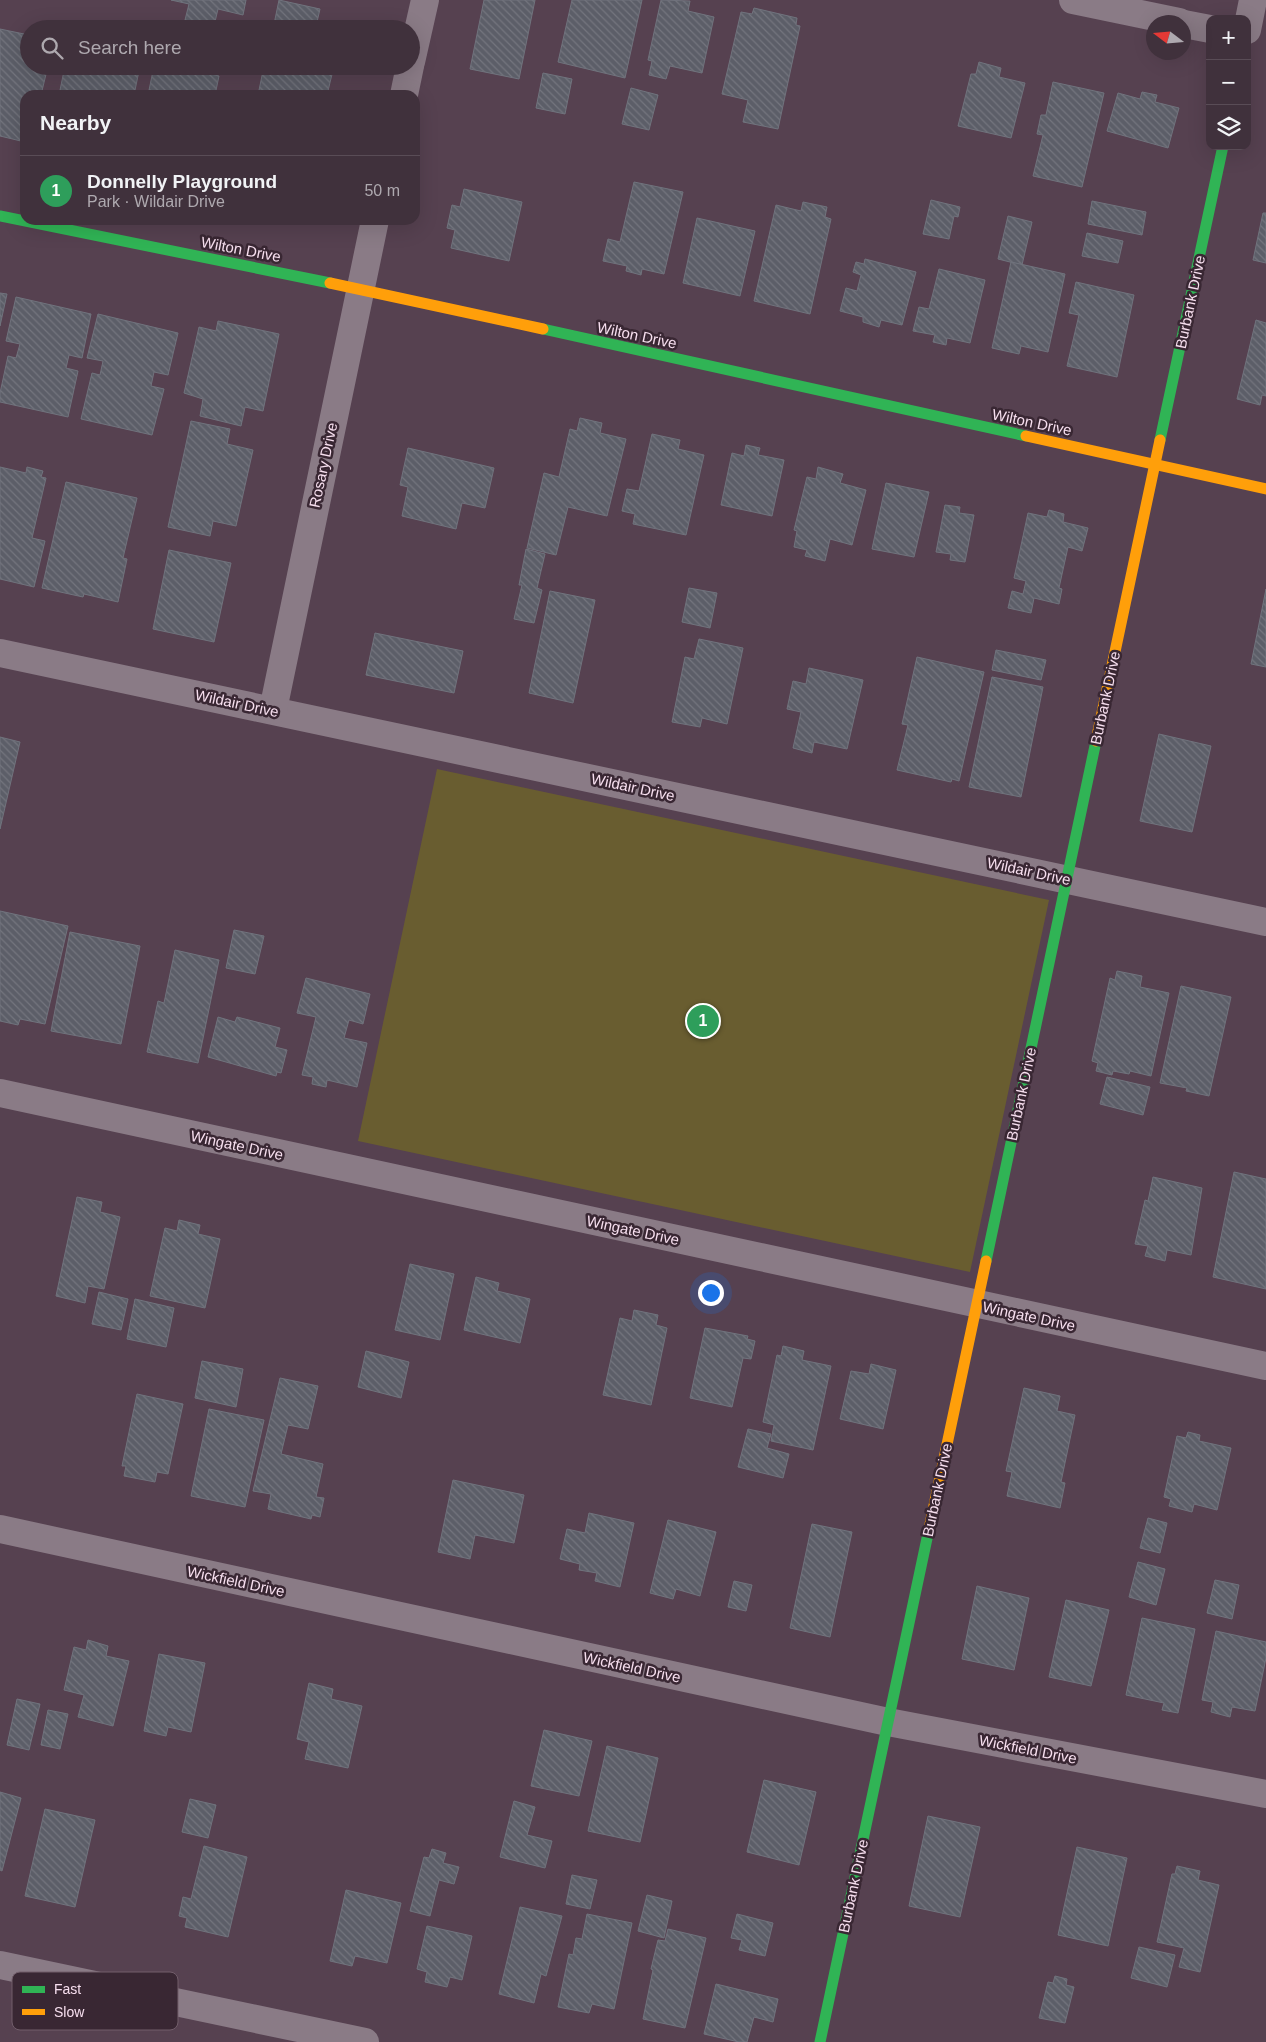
<!DOCTYPE html>
<meta charset="utf-8">
<style>
:root{--surface:#40313c;--page:#4b3d47;--text:#f1f3f6;--muted:#aea9af;--line:#594c56;--accent:#8c9099}
body{margin:0;font-family:Arial,sans-serif;background:var(--page);color:var(--text)}
.controls{position:absolute;right:15px;top:15px;display:grid;overflow:hidden;border-radius:10px;box-shadow:0 5px 20px #0002}
.controls button{width:45px;height:45px;display:grid;place-items:center;padding:0;border:0;border-bottom:1px solid var(--line);background:var(--surface);color:var(--text);font:25px sans-serif}
.compass{position:absolute;left:1146px;top:15px;width:45px;height:45px;border-radius:50%;background:var(--surface);box-shadow:0 5px 20px #0002;rotate:286deg}
.you{position:absolute;left:710px;top:1292px;width:18px;height:18px;margin:-12px;border:4px solid #fff;border-radius:50%;background:#1a73e8;box-shadow:0 0 0 8px #1a73e833}
.badge{display:grid;place-items:center;width:32px;height:32px;border-radius:50%;background:var(--accent);color:#fff;font-size:16px;font-weight:700}
.pin{position:absolute;translate:-50% -50%;border:2px solid #fff;box-shadow:0 1px 5px #0006}
.list{margin:0;padding:0;list-style:none}
h2{display:flex;justify-content:space-between;align-items:center;height:65px;margin:0;padding:0 20px;font-size:21px}
h2 small{font-size:16px;font-weight:400;color:var(--muted)}
.list li{display:grid;grid-template-columns:32px 1fr auto;gap:15px;align-items:center;box-sizing:border-box;height:70px;padding:0 20px;border-top:1px solid var(--line)}
.list b{display:block;font-size:19px;white-space:nowrap}
.list p{margin:0;font-size:16px;white-space:nowrap;color:var(--muted)}
.list em{font-size:16px;font-style:normal;color:var(--muted)}
.icon{flex:none;width:28px;height:28px;fill:none;stroke:currentColor;stroke-width:2;stroke-linecap:round;stroke-linejoin:round}
.map{position:relative;flex:none;width:1266px;height:2042px;overflow:hidden}
.search{position:absolute;background:var(--surface);box-shadow:0 5px 20px #0002;left:20px;top:20px;width:400px;height:55px;display:flex;align-items:center;gap:12px;box-sizing:border-box;padding:0 18px;border-radius:28px;color:var(--muted);font-size:19px}
.panel{position:absolute;background:var(--surface);box-shadow:0 5px 20px #0002;left:20px;top:90px;width:400px;height:135px;border-radius:15px}
.map>svg:first-child{display:block}
.green{fill:#695d30}
.building{fill:url(#building-back-hatch);stroke:#70737d}
.lines{fill:none;stroke-linecap:round;stroke-linejoin:round}
.street{stroke:#8a7b86;stroke-width:28}
.fast{stroke:#30b455;stroke-width:11}
.slow{stroke:#ff9f0a;stroke-width:11}
.labels{text-anchor:middle;dominant-baseline:central;stroke-width:5;stroke-linejoin:round;paint-order:stroke}
.street-label{font-size:15px;fill:#f7dfef;stroke:#392733}
.key{fill:#392733;stroke:#725e6b;stroke-width:1}
.key-label{font-size:14px;fill:#f7dfef}
</style>
<div class="map">
<svg width="1266" height="2042" viewBox="0 0 1266 2042">
<defs>
<pattern id="building-back-hatch" width="6" height="6" patternUnits="userSpaceOnUse" patternTransform="scale(1.25)"><rect width="6" height="6" fill="#5c5e68"/><path d="M-1 5l2 2M0 0l6 6M5-1l2 2" fill="none" stroke="#74757e"/></pattern>
</defs>
<rect width="100%" height="100%" fill="#564150"/>
<path class="green" d="M437,769L1049,900L970,1272L358,1141Z"/>
<g class="building">
<path d="M171,0H246L243,15L218,9L214,26L185,20L189,4Z"/>
<path d="M279,0L320,9L317,22L342,29H273Z"/>
<path d="M484,0H535L519,79L470,69Z"/>
<path d="M572,0H642L625,78L558,62Z"/>
<path d="M661,0L690,1L688,11L714,17L702,73L670,66L666,79L649,75L652,61L648,60Z"/>
<path d="M754,8L797,18L796,25L800,26L778,129L743,122L748,100L722,94L741,12L752,14Z"/>
<path d="M0,29L29,35V66H48L41,95H25V142L0,136Z"/>
<path d="M979,62L1001,68L999,77L1025,83L1011,138L958,126L971,74H976Z"/>
<path d="M65,66H140L134,95H59Z"/>
<path d="M154,66H178L219,76L215,95H148Z"/>
<path d="M264,66H334L327,95H258Z"/>
<path d="M543,73L572,79L565,114L536,108Z"/>
<path d="M1053,82L1104,93L1082,187L1033,176L1043,135L1037,134L1041,115H1046Z"/>
<path d="M631,88L658,95L649,130L622,124Z"/>
<path d="M1142,92L1157,95L1155,102L1179,108L1168,148L1107,131L1118,93L1140,99Z"/>
<path d="M634,182L683,192L664,274L642,269L641,275L626,271L627,266L603,261L608,239L620,242Z"/>
<path d="M464,189L522,202L509,261L451,248L455,230L447,228L452,205L460,207Z"/>
<path d="M931,200L960,207L958,217L954,216L949,239L923,234Z"/>
<path d="M1092,201L1146,212L1142,235L1088,224Z"/>
<path d="M803,202L827,207L825,217L831,219L810,314L754,301L776,205L801,211Z"/>
<path d="M1263,213H1266V263L1253,260Z"/>
<path d="M1008,216L1032,222L1022,265L998,259Z"/>
<path d="M697,218L755,231L740,296L683,283Z"/>
<path d="M1087,233L1123,241L1118,263L1082,256Z"/>
<path d="M865,259L916,272L902,325L881,320L879,327L863,322V317L840,311L846,288L857,291L861,275L853,272L856,262L864,264Z"/>
<path d="M1011,262L1065,274L1048,352L1021,346L1019,354L992,348Z"/>
<path d="M939,269L985,280L970,343L947,338L946,345L933,342L935,335L913,331L919,307L929,309Z"/>
<path d="M1076,282L1134,295L1117,377L1067,366L1079,315L1069,313Z"/>
<path d="M0,293L7,294L0,326Z"/>
<path d="M16,297L91,314L82,358L69,355L66,368L78,371L68,417L0,402V393L8,356L16,358L20,344L6,341Z"/>
<path d="M98,314L178,333L168,375L154,372L151,386L164,389L152,435L81,419L92,373L100,375L103,361L87,358Z"/>
<path d="M1256,320L1266,323V396L1262,395L1260,405L1237,399Z"/>
<path d="M218,321L279,334L263,411L245,407L241,426L200,416L203,399L184,393L199,327L216,331Z"/>
<path d="M580,418L602,423L600,433L626,439L607,516L568,507L556,555L527,548L544,473L559,477L570,429L577,431Z"/>
<path d="M191,421L230,429L227,444L253,450L236,526L213,521L210,536L168,527Z"/>
<path d="M652,434L680,440L678,449L704,455L686,535L633,524L635,514L622,511L627,489L639,491Z"/>
<path d="M746,445L760,448L758,455L784,460L772,516L721,505L732,453L744,456Z"/>
<path d="M408,448L494,468L485,508L462,503L456,529L402,516L408,487L400,485Z"/>
<path d="M0,467L26,473L27,467L43,471L41,477L46,478L32,538L45,541L34,587L0,579Z"/>
<path d="M818,467L843,474L840,483L866,490L852,545L830,539L825,561L805,556L807,550L794,547L797,531L794,530L807,477L816,479Z"/>
<path d="M66,482L137,498L123,558L127,559L118,602L84,594L83,597L42,588Z"/>
<path d="M886,483L929,492L914,557L872,549Z"/>
<path d="M945,505L960,507L959,513L974,515L965,562L950,560L951,554L936,552Z"/>
<path d="M1049,510L1064,514L1063,522L1088,528L1082,551L1068,547L1059,588L1062,589L1059,604L1034,598L1031,613L1008,608L1012,591L1023,594L1026,581L1014,578L1028,513L1047,517Z"/>
<path d="M526,549L545,554L537,588L542,590L534,623L514,619L522,585H519Z"/>
<path d="M169,550L231,563L214,642L153,629Z"/>
<path d="M689,588L717,593L710,628L682,622Z"/>
<path d="M1266,589V667L1251,664Z"/>
<path d="M550,591L595,600L573,703L529,693Z"/>
<path d="M375,633L463,651L454,693L366,675Z"/>
<path d="M699,639L743,648L727,724L702,718L700,727L672,722L685,657L694,659Z"/>
<path d="M996,650L1046,660L1041,680L992,670Z"/>
<path d="M917,657L984,672L959,781L952,779L951,782L897,770L908,725L902,724Z"/>
<path d="M809,668L863,680L847,749L814,742L812,753L793,748L801,712L787,709L793,681L806,684Z"/>
<path d="M992,677L1043,687L1021,797L969,787Z"/>
<path d="M1159,734L1211,746L1192,832L1140,821Z"/>
<path d="M0,737L20,742L0,829Z"/>
<path d="M0,911L68,926L45,1024L20,1019L18,1025L0,1021Z"/>
<path d="M234,930L264,936L255,974L226,968Z"/>
<path d="M70,932L140,946L121,1044L51,1031Z"/>
<path d="M175,950L219,960L198,1063L147,1052L158,1001L164,1003Z"/>
<path d="M1117,971L1142,976L1140,987L1169,993L1151,1076L1130,1071L1129,1074L1113,1071L1112,1075L1096,1071L1098,1063L1092,1061L1110,978L1115,980Z"/>
<path d="M306,978L370,994L363,1024L349,1020L344,1038L367,1043L357,1087L327,1080L326,1087L312,1084L313,1077L302,1075L316,1017L297,1013Z"/>
<path d="M1181,986L1231,997L1209,1096L1186,1091L1187,1088L1160,1083Z"/>
<path d="M218,1017L235,1022L237,1017L280,1028L275,1047L287,1050L281,1073L277,1072L276,1076L208,1057Z"/>
<path d="M1107,1077L1150,1087L1143,1115L1100,1104Z"/>
<path d="M1234,1172L1266,1179V1289L1213,1277Z"/>
<path d="M1153,1177L1202,1188L1191,1255L1167,1250L1165,1261L1145,1256L1148,1246L1135,1244L1145,1200L1148,1201Z"/>
<path d="M77,1197L102,1202L100,1212L120,1217L104,1289L88,1286L85,1303L56,1296Z"/>
<path d="M179,1220L200,1225L198,1234L220,1239L205,1308L150,1296L165,1228L177,1231Z"/>
<path d="M410,1264L454,1274L440,1340L395,1330Z"/>
<path d="M476,1277L499,1283L497,1291L530,1299L520,1343L464,1330Z"/>
<path d="M99,1292L128,1299L121,1330L92,1324Z"/>
<path d="M135,1299L174,1308L166,1347L127,1339Z"/>
<path d="M634,1310L658,1315L656,1325L667,1328L651,1405L603,1395L620,1318L632,1321Z"/>
<path d="M705,1328L748,1336L747,1339L755,1341L751,1359L743,1358L732,1407L690,1398Z"/>
<path d="M783,1346L804,1351L802,1360L831,1366L813,1450L771,1441L774,1425L763,1422L777,1355L781,1356Z"/>
<path d="M366,1351L409,1362L401,1398L358,1387Z"/>
<path d="M202,1361L243,1369L236,1407L195,1398Z"/>
<path d="M871,1364L896,1370L883,1429L840,1419L851,1371L869,1374Z"/>
<path d="M280,1378L318,1386L308,1429L288,1425L281,1454L323,1464L316,1497L324,1498L320,1517L312,1515L311,1519L268,1509L271,1494L253,1491Z"/>
<path d="M1024,1388L1060,1396L1057,1411L1075,1415L1061,1482L1065,1483L1060,1508L1007,1496L1012,1472L1006,1471Z"/>
<path d="M137,1394L183,1404L168,1474L157,1472L155,1482L124,1476L126,1466H122Z"/>
<path d="M209,1409L264,1420L245,1507L191,1496Z"/>
<path d="M748,1429L771,1434L767,1448L789,1454L783,1478L738,1467Z"/>
<path d="M1188,1432L1200,1435L1199,1441L1231,1448L1217,1510L1194,1504L1192,1512L1169,1506L1171,1499L1164,1497L1177,1436L1186,1438Z"/>
<path d="M453,1480L524,1495L514,1543L475,1535L470,1559L438,1552Z"/>
<path d="M589,1513L634,1523L620,1587L595,1581L597,1573L579,1570L580,1564L560,1559L567,1529L585,1533Z"/>
<path d="M1148,1518L1167,1523L1160,1553L1140,1548Z"/>
<path d="M668,1520L716,1532L700,1596L676,1589L673,1599L650,1593Z"/>
<path d="M812,1524L852,1532L830,1637L790,1628Z"/>
<path d="M1138,1562L1165,1569L1156,1605L1129,1597Z"/>
<path d="M1215,1580L1239,1585L1232,1619L1207,1613Z"/>
<path d="M734,1581L752,1585L746,1611L728,1607Z"/>
<path d="M977,1586L1029,1598L1014,1670L962,1659Z"/>
<path d="M1066,1600L1109,1610L1091,1686L1049,1677Z"/>
<path d="M1142,1618L1195,1629L1178,1713L1162,1710L1164,1703L1126,1695Z"/>
<path d="M1216,1631L1266,1642V1658L1255,1711L1232,1707L1230,1717L1211,1712L1213,1702L1202,1700Z"/>
<path d="M88,1640L108,1646L106,1656L129,1661L113,1726L78,1717L84,1695L64,1690L74,1647L86,1650Z"/>
<path d="M159,1654L205,1663L191,1732L168,1727L166,1736L144,1731Z"/>
<path d="M309,1683L333,1689L331,1699L362,1706L348,1768L305,1759L309,1742L297,1739Z"/>
<path d="M17,1699L40,1704L29,1750L7,1745Z"/>
<path d="M48,1710L68,1714L60,1749L41,1745Z"/>
<path d="M544,1730L592,1741L579,1796L531,1786Z"/>
<path d="M607,1746L658,1758L640,1842L588,1831Z"/>
<path d="M764,1780L816,1792L799,1865L747,1852Z"/>
<path d="M0,1792L21,1798L2,1871L0,1870Z"/>
<path d="M190,1799L216,1805L208,1838L182,1832Z"/>
<path d="M514,1801L535,1807L527,1835L552,1841L545,1868L500,1857Z"/>
<path d="M45,1809L95,1820L75,1907L25,1896Z"/>
<path d="M928,1816L980,1827L960,1917L909,1906Z"/>
<path d="M204,1846L247,1857L228,1937L185,1927L187,1918L179,1916L183,1897L191,1899Z"/>
<path d="M1077,1847L1127,1858L1108,1946L1058,1935Z"/>
<path d="M432,1849L446,1853L443,1863L459,1867L454,1884L439,1880L430,1916L410,1911L424,1857L429,1858Z"/>
<path d="M1177,1866L1200,1871L1198,1880L1219,1885L1200,1972L1179,1967L1184,1948L1157,1942L1172,1874H1175Z"/>
<path d="M572,1875L597,1880L590,1909L566,1904Z"/>
<path d="M346,1890L401,1903L387,1963L355,1956L352,1966L330,1961Z"/>
<path d="M647,1895L672,1901L664,1938L638,1931Z"/>
<path d="M520,1907L562,1916L546,1976L541,1974L534,2003L499,1994Z"/>
<path d="M587,1914L632,1923L614,2009L592,2004L589,2013L558,2007L569,1954L573,1955L576,1938L582,1939Z"/>
<path d="M737,1914L773,1923L765,1956L739,1950L742,1940L731,1938Z"/>
<path d="M427,1926L472,1936L462,1980L450,1977L447,1987L425,1982L427,1972L417,1969Z"/>
<path d="M668,1929L706,1938L685,2028L643,2019L653,1970L651,1969L658,1940L665,1941Z"/>
<path d="M1139,1947L1175,1955L1167,1987L1131,1978Z"/>
<path d="M1055,1976L1067,1979L1066,1985L1074,1987L1065,2023L1039,2018L1048,1982L1053,1983Z"/>
<path d="M716,1984L778,1999L773,2022L754,2017L747,2042H739L704,2034Z"/>
</g>
<g class="lines">
<g class="street">
<path d="M1073,0L1179,22"/>
<path d="M1184,24L1210,29"/>
<path d="M1247,30L1253,0"/>
<path d="M411,62L425,0"/>
<path d="M404,95L410,66"/>
<path d="M0,653L1266,922"/>
<path d="M273,710L375,220"/>
<path d="M0,1093L1266,1366"/>
<path d="M0,1529L888,1722L1266,1794"/>
<path d="M0,1965L365,2042"/>
</g>
<g class="fast">
<path d="M0,216L330,283"/>
<path d="M543,329L1026,436"/>
<path d="M1160,440L1223,146"/>
<path d="M986,1261L1096,741"/>
<path d="M820,2042L929,1529"/>
</g>
<g class="slow">
<path d="M330,283L543,329"/>
<path d="M1026,436L1266,489"/>
<path d="M1096,741L1160,440"/>
<path d="M929,1529L986,1261"/>
</g>
</g>
<g class="labels">
<g class="street-label">
<text transform="translate(241 249) rotate(11)">Wilton Drive</text>
<text transform="translate(1190 302) rotate(-78)">Burbank Drive</text>
<text transform="translate(637 335) rotate(12)">Wilton Drive</text>
<text transform="translate(1032 422) rotate(12)">Wilton Drive</text>
<text transform="translate(323 465) rotate(-78)">Rosary Drive</text>
<text transform="translate(1105 698) rotate(-78)">Burbank Drive</text>
<text transform="translate(237 703) rotate(12)">Wildair Drive</text>
<text transform="translate(633 787) rotate(12)">Wildair Drive</text>
<text transform="translate(1029 871) rotate(12)">Wildair Drive</text>
<text transform="translate(1021 1094) rotate(-78)">Burbank Drive</text>
<text transform="translate(237 1145) rotate(12)">Wingate Drive</text>
<text transform="translate(633 1230) rotate(12)">Wingate Drive</text>
<text transform="translate(1029 1316) rotate(12)">Wingate Drive</text>
<text transform="translate(937 1490) rotate(-78)">Burbank Drive</text>
<text transform="translate(236 1581) rotate(12)">Wickfield Drive</text>
<text transform="translate(632 1667) rotate(12)">Wickfield Drive</text>
<text transform="translate(1028 1749) rotate(11)">Wickfield Drive</text>
<text transform="translate(853 1886) rotate(-78)">Burbank Drive</text>
</g>
</g>
<rect x="12" y="1972" width="166" height="58" rx="8" class="key"/>
<rect x="22" y="1986" width="23" height="7" fill="#30b455"/>
<rect x="22" y="2009" width="23" height="6" fill="#ff9f0a"/>
<g class="key-label">
<text x="54" y="1994">Fast</text>
<text x="54" y="2017">Slow</text>
</g>
</svg>
<div class="controls">
<button>+</button>
<button>−</button>
<button><svg class="icon" aria-label="layers" viewBox="0 0 24 24"><path d="M12 4l9 5-9 5-9-5zM3 14l9 5 9-5"/></svg></button>
</div>
<svg class="compass" viewBox="-18 -18 36 36"><path d="M0-13l5 13h-10z" fill="#e53935"/><path d="M0 13l5-13h-10z" fill="#aea9af"/></svg>
<div class="you"></div>
<div class="pin badge" style="left:703px;top:1021px;background:#2e9e5b">1</div>
<div class="search"><svg class="icon" aria-label="search" viewBox="0 0 24 24"><circle cx="10" cy="10" r="6"/><path d="M15 15l6 6"/></svg>Search here</div>
<section class="panel">
<h2>Nearby<small></small></h2>
<ul class="list">
<li><span class="badge" style="background:#2e9e5b">1</span><div><b>Donnelly Playground</b><p>Park · Wildair Drive</p></div><em>50 m</em></li>
</ul>
</section>
</div>
